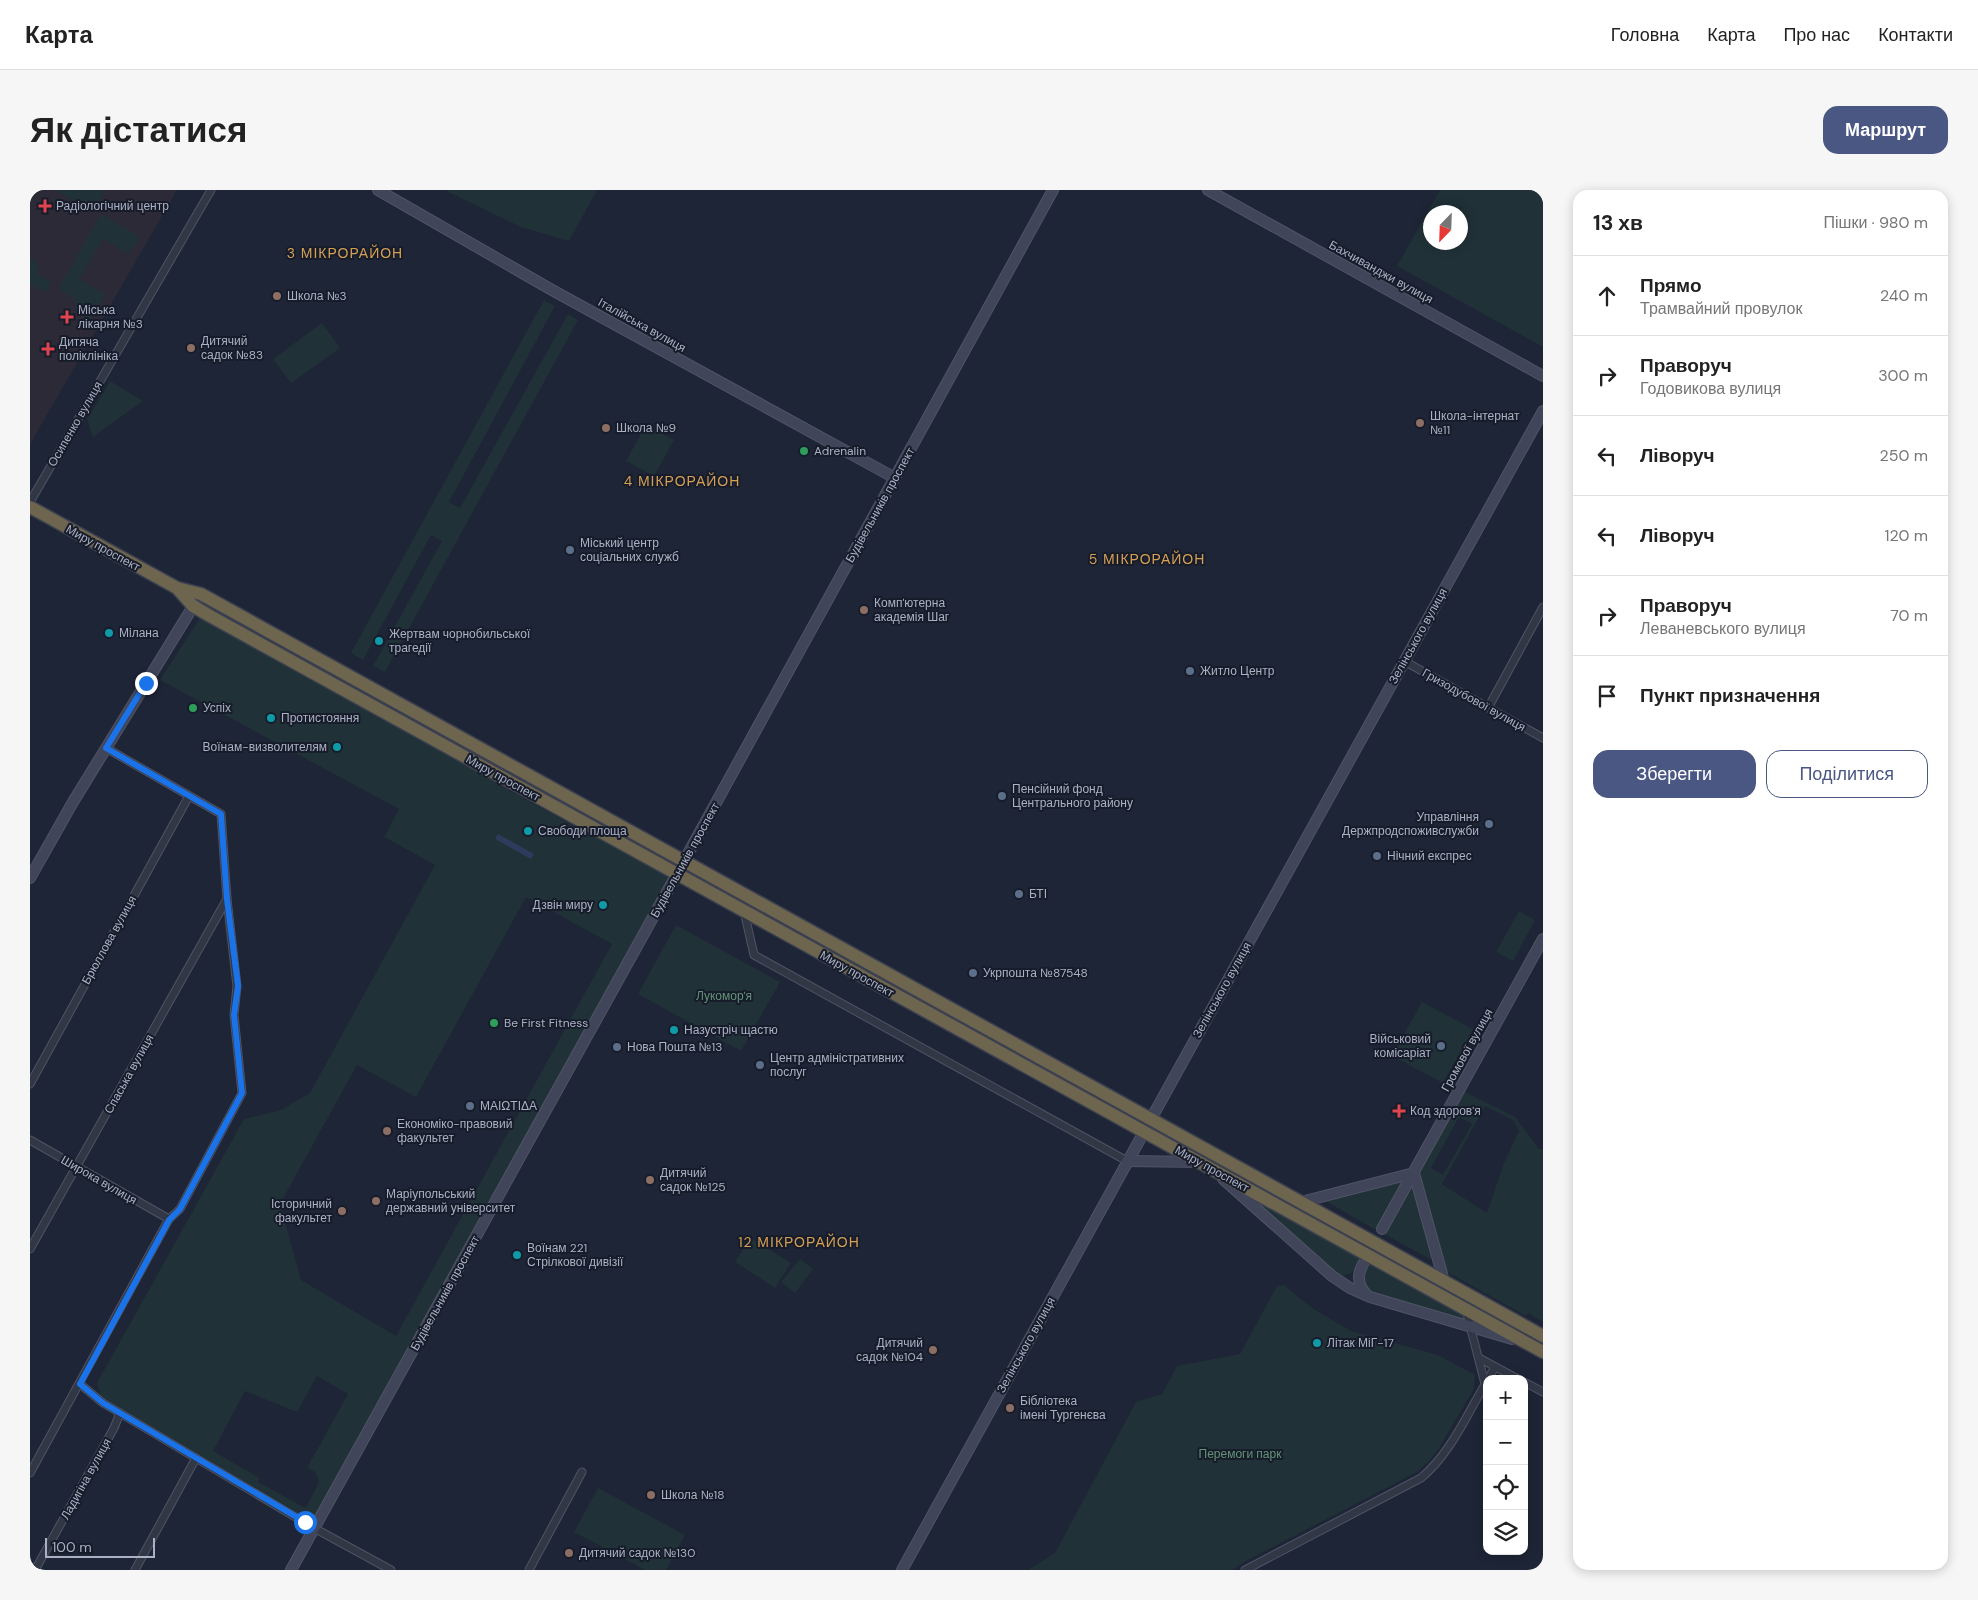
<!DOCTYPE html>
<html lang="uk">
<meta charset="utf-8">
<style>
:root{--surface:#fff;--page:#f6f6f6;--text:#222;--muted:#767676;--line:#e0e0e0;--accent:#4a5783}
body{margin:0;font-family:"DM Sans",sans-serif;background:var(--page);color:var(--text)}
.controls{position:absolute;right:15px;bottom:15px;display:grid;overflow:hidden;border-radius:10px;box-shadow:0 2px 12px #0003}
.controls button{width:45px;height:45px;display:grid;place-items:center;padding:0;border:0;border-bottom:1px solid var(--line);background:var(--surface);color:var(--text);font:25px sans-serif}
.compass{position:absolute;left:1393px;top:15px;width:45px;height:45px;border-radius:50%;background:var(--surface);box-shadow:0 2px 12px #0003;rotate:203deg}
.scale{position:absolute;left:15px;bottom:12px;width:110px;box-sizing:border-box;padding-left:5px;border:2px solid #abb1c4;border-top:0;font-size:14px;line-height:18px;white-space:nowrap;color:#abb1c4;-webkit-text-stroke:4px #171c2a;paint-order:stroke}
.stop{position:absolute;width:15px;height:15px;margin:-11px;border:4px solid #1a73e8;border-radius:50%;background:#fff}
.stop.end{background:#1a73e8;border-color:#fff;box-shadow:0 1px 5px #0008}
.list{margin:0;padding:0;list-style:none}
h2{display:flex;justify-content:space-between;align-items:center;height:65px;margin:0;padding:0 20px;font-size:21px}
h2 small{font-size:16px;font-weight:400;color:var(--muted)}
.list li{display:grid;grid-template-columns:32px 1fr auto;gap:15px;align-items:center;box-sizing:border-box;height:80px;padding:0 20px;border-top:1px solid var(--line)}
.list b{display:block;font-size:19px;white-space:nowrap}
.list p{margin:0;font-size:16px;white-space:nowrap;color:var(--muted)}
.list em{font-size:16px;font-style:normal;color:var(--muted)}
.actions{display:flex;gap:10px;padding:15px 20px}
.actions a{flex:1;padding:11px 0;border:1px solid var(--accent);border-radius:15px;text-align:center;font-size:18px;color:var(--accent)}
.actions .main{background:var(--accent);color:#fff}
.icon{flex:none;width:28px;height:28px;fill:none;stroke:currentColor;stroke-width:2;stroke-linecap:round;stroke-linejoin:round}
.map{position:relative;flex:none;width:1513px;height:1380px;overflow:hidden;border-radius:15px}
header{display:flex;align-items:center;gap:30px;box-sizing:border-box;height:70px;padding:0 25px;background:var(--surface);border-bottom:1px solid var(--line)}
header strong{font-size:24px}
nav{display:flex;gap:28px;margin-inline-start:auto;font-size:18px}
.intro{display:flex;align-items:center;justify-content:space-between;box-sizing:border-box;height:120px;padding:0 30px}
h1{margin:0;font-size:35px}
.button{padding:12px 22px;border-radius:15px;background:var(--accent);color:#fff;font-size:18px;font-weight:700}
main{display:flex;gap:30px;padding:0 30px}
aside{flex:1;background:var(--surface);border-radius:15px;box-shadow:0 2px 12px #0003}
.map>svg:first-child{display:block}
.medical{fill:#2d2a37}
.green{fill:#203137;fill-rule:evenodd}
.water{fill:#2f3b5c}
.lines{fill:none;stroke-linecap:round;stroke-linejoin:round}
.street-casing{stroke:#4f5465;stroke-width:9}
.secondary-casing{stroke:#4f5465;stroke-width:12}
.highway-casing{stroke:#3c4151;stroke-width:15}
.street{stroke:#323746;stroke-width:7}
.secondary{stroke:#404559;stroke-width:10}
.highway{stroke:#6d654e;stroke-width:12}
.route{stroke:#1a73e8;stroke-width:6}
.health-dot{fill:#e0444e;stroke:#171c2a;stroke-width:2}
.education-dot{fill:#8d6e63;stroke:#171c2a;stroke-width:2}
.leisure-dot{fill:#2e9e5b;stroke:#171c2a;stroke-width:2}
.service-dot{fill:#5c6f8a;stroke:#171c2a;stroke-width:2}
.culture-dot{fill:#0f9aa8;stroke:#171c2a;stroke-width:2}
.labels{text-anchor:middle;dominant-baseline:central;stroke-width:4;stroke-linejoin:round;paint-order:stroke}
.poi-label{font-size:12px;fill:#abb1c4;stroke:#171c2a;text-anchor:start}
.street-label{font-size:12px;fill:#abb1c4;stroke:#171c2a}
.park-label{font-size:12px;fill:#639476;stroke:#171c2a}
.neighbourhood-label{font-size:14px;letter-spacing:1px;fill:#d5a055;stroke:#171c2a}
</style>
<header>
<strong>Карта</strong>
<nav><a>Головна</a><a>Карта</a><a>Про нас</a><a>Контакти</a></nav>
</header>
<div class="intro"><h1>Як дістатися</h1><a class="button">Маршрут</a></div>
<main>
<div class="map">
<svg width="1513" height="1380" viewBox="0 0 1513 1380">
<rect width="100%" height="100%" fill="#1e2536"/>
<path class="medical" d="M0,0H147L0,254Z"/>
<g class="green">
<path d="M25,0H73L75,1L63,22Z"/>
<path d="M419,0H567L539,51L491,37L418,2Z"/>
<path d="M1410,0H1513V157L1367,76ZM1430,22V52H1400V22Z"/>
<path d="M71,24L110,47L99,64L73,49L49,89L75,104L61,130L46,121L45,109L28,99Z"/>
<path d="M0,68L7,72L9,85L22,92L16,102L0,94Z"/>
<path d="M514,110L525,116L419,312L430,318L538,124L548,130L355,482L343,476L412,351L401,345L333,470L321,463Z"/>
<path d="M292,133L310,158L261,193L243,169Z"/>
<path d="M80,191L113,211L63,247L57,230Z"/>
<path d="M616,235L644,250L624,286L596,271Z"/>
<path d="M170,428L466,590V593L560,645L562,643L641,686L283,1332L75,1209L70,1204L67,1193L214,929L251,920L280,903L405,675L354,647L369,619L130,490ZM496,707L582,754L366,1146L271,1090L250,1014L327,875L386,907ZM287,1186L318,1204L277,1278L285,1282L289,1292L276,1317H274L228,1292L230,1288L183,1261L215,1201L267,1222Z"/>
<path d="M1489,721L1505,730L1483,771L1466,762Z"/>
<path d="M646,735L750,792L711,861L608,804Z"/>
<path d="M1392,812L1443,839L1413,893L1362,866Z"/>
<path d="M1433,901L1485,927L1509,959H1513V1132L1498,1123L1496,1126L1414,1080L1387,982ZM1455,916L1483,930L1489,941L1474,973L1457,1023L1412,994ZM1429,927L1442,934L1413,985L1401,978Z"/>
<path d="M1377,988L1348,1041L1297,1012L1295,1008Z"/>
<path d="M1382,992L1404,1068L1400,1069L1354,1044Z"/>
<path d="M1214,1005L1332,1070C1326,1081 1320,1087 1307,1085Z"/>
<path d="M721,1048L761,1073L745,1098L705,1072Z"/>
<path d="M770,1069L783,1079L765,1103L751,1092Z"/>
<path d="M1337,1073L1435,1127L1436,1132L1342,1105L1332,1090Z"/>
<path d="M1254,1095L1282,1118L1321,1141L1408,1165L1445,1185L1444,1199L1409,1258L1399,1271L1387,1282L1214,1372L1202,1380H998L1025,1363L1106,1212L1132,1204L1147,1176L1210,1164L1247,1096Z"/>
<path d="M568,1298L655,1345L636,1380H615L544,1342Z"/>
</g>
<path class="water" d="M468,644L504,664L501,669L465,649Z"/>
<g class="lines">
<defs>
<g id="street">
<path d="M0,312L181,0"/>
<path d="M1374,471L1513,548"/>
<path d="M1458,518L1513,417"/>
<path d="M714,721L724,765L1097,971"/>
<path d="M0,894L159,606"/>
<path d="M0,950L139,1029"/>
<path d="M0,1059L197,709"/>
<path d="M1436,1120L1455,1194"/>
<path d="M1449,1168L1488,1189"/>
<path d="M1458,1189L1465,1177"/>
<path d="M1494,1192L1513,1202"/>
<path d="M50,1194L73,1213L284,1338L361,1380"/>
<path d="M0,1283L139,1029L150,1019L212,903L204,825L207,796L197,709L191,624L76,558"/>
<path d="M5,1380L84,1238L90,1223"/>
<path d="M105,1380L166,1268"/>
<path d="M499,1380L552,1282"/>
<path d="M1215,1380L1391,1288C1421,1263 1437,1224 1457,1191"/>
</g>
<g id="secondary">
<path d="M348,0L522,100L865,288"/>
<path d="M1178,0L1513,186"/>
<path d="M654,671L1023,0"/>
<path d="M0,688L43,612L167,410"/>
<path d="M1121,929L1513,221"/>
<path d="M1097,971L1169,972"/>
<path d="M1384,983L1414,1091"/>
<path d="M1193,989L1302,1086L1320,1098L1340,1107L1482,1149"/>
<path d="M1271,1012L1384,983"/>
<path d="M1352,1039L1513,749"/>
<path d="M1333,1074C1327,1085 1327,1095 1337,1105"/>
<path d="M261,1380L647,684"/>
<path d="M872,1380L1114,942"/>
</g>
<g id="highway">
<path d="M0,317L147,398L171,404L1513,1146"/>
<path d="M147,398L163,416L180,426L1513,1162"/>
</g>
</defs>
<use href="#street" class="street-casing"/>
<use href="#secondary" class="secondary-casing"/>
<use href="#highway" class="highway-casing"/>
<use href="#street" class="street"/>
<use href="#secondary" class="secondary"/>
<use href="#highway" class="highway"/>
</g>
<g class="lines">
<path class="route" d="M116,493L76,558L191,624L197,709L208,796L204,825L212,903L150,1019L139,1030L50,1194L73,1213L275,1332"/>
</g>
<g class="health-dot">
<path d="M12.5 8.5h5v5h5v5h-5v5h-5v-5h-5v-5h5z"/>
<path d="M34.5 119.5h5v5h5v5h-5v5h-5v-5h-5v-5h5z"/>
<path d="M15.5 151.5h5v5h5v5h-5v5h-5v-5h-5v-5h5z"/>
<path d="M1366.5 913.5h5v5h5v5h-5v5h-5v-5h-5v-5h5z"/>
</g>
<g class="education-dot">
<circle cx="247" cy="106" r="5"/>
<circle cx="161" cy="158" r="5"/>
<circle cx="1390" cy="233" r="5"/>
<circle cx="576" cy="238" r="5"/>
<circle cx="834" cy="420" r="5"/>
<circle cx="357" cy="941" r="5"/>
<circle cx="620" cy="990" r="5"/>
<circle cx="346" cy="1011" r="5"/>
<circle cx="312" cy="1021" r="5"/>
<circle cx="903" cy="1160" r="5"/>
<circle cx="980" cy="1218" r="5"/>
<circle cx="621" cy="1305" r="5"/>
<circle cx="539" cy="1363" r="5"/>
</g>
<g class="leisure-dot">
<circle cx="774" cy="261" r="5"/>
<circle cx="163" cy="518" r="5"/>
<circle cx="464" cy="833" r="5"/>
</g>
<g class="service-dot">
<circle cx="540" cy="360" r="5"/>
<circle cx="1160" cy="481" r="5"/>
<circle cx="972" cy="606" r="5"/>
<circle cx="1459" cy="634" r="5"/>
<circle cx="1347" cy="666" r="5"/>
<circle cx="989" cy="704" r="5"/>
<circle cx="943" cy="783" r="5"/>
<circle cx="1411" cy="856" r="5"/>
<circle cx="587" cy="857" r="5"/>
<circle cx="730" cy="875" r="5"/>
<circle cx="440" cy="916" r="5"/>
</g>
<g class="culture-dot">
<circle cx="79" cy="443" r="5"/>
<circle cx="349" cy="451" r="5"/>
<circle cx="241" cy="528" r="5"/>
<circle cx="307" cy="557" r="5"/>
<circle cx="498" cy="641" r="5"/>
<circle cx="573" cy="715" r="5"/>
<circle cx="644" cy="840" r="5"/>
<circle cx="487" cy="1065" r="5"/>
<circle cx="1287" cy="1153" r="5"/>
</g>
<g class="labels">
<g class="poi-label">
<text x="26" y="16">Радіологічний центр</text>
<text x="257" y="106">Школа №3</text>
<text x="48" y="120">Міська<tspan x="48" dy="14">лікарня №3</tspan></text>
<text x="171" y="151">Дитячий<tspan x="171" dy="14">садок №83</tspan></text>
<text x="29" y="152">Дитяча<tspan x="29" dy="14">поліклініка</tspan></text>
<text x="1400" y="226">Школа-інтернат<tspan x="1400" dy="14">№11</tspan></text>
<text x="586" y="238">Школа №9</text>
<text x="784" y="261">Adrenalin</text>
<text x="550" y="353">Міський центр<tspan x="550" dy="14">соціальних служб</tspan></text>
<text x="844" y="413">Комп'ютерна<tspan x="844" dy="14">академія Шаг</tspan></text>
<text x="89" y="443">Мілана</text>
<text x="359" y="444">Жертвам чорнобильської<tspan x="359" dy="14">трагедії</tspan></text>
<text x="1170" y="481">Житло Центр</text>
<text x="173" y="518">Успіх</text>
<text x="251" y="528">Протистояння</text>
<text x="297" y="557" text-anchor="end">Воїнам-визволителям</text>
<text x="982" y="599">Пенсійний фонд<tspan x="982" dy="14">Центрального району</tspan></text>
<text x="1449" y="627" text-anchor="end">Управління<tspan x="1449" dy="14">Держпродспоживслужби</tspan></text>
<text x="508" y="641">Свободи площа</text>
<text x="1357" y="666">Нічний експрес</text>
<text x="999" y="704">БТІ</text>
<text x="563" y="715" text-anchor="end">Дзвін миру</text>
<text x="953" y="783">Укрпошта №87548</text>
<text x="474" y="833">Be First Fitness</text>
<text x="654" y="840">Назустріч щастю</text>
<text x="1401" y="849" text-anchor="end">Військовий<tspan x="1401" dy="14">комісаріат</tspan></text>
<text x="597" y="857">Нова Пошта №13</text>
<text x="740" y="868">Центр адміністративних<tspan x="740" dy="14">послуг</tspan></text>
<text x="450" y="916">ΜΑΙΩΤΙΔΑ</text>
<text x="1380" y="921">Код здоров'я</text>
<text x="367" y="934">Економіко-правовий<tspan x="367" dy="14">факультет</tspan></text>
<text x="630" y="983">Дитячий<tspan x="630" dy="14">садок №125</tspan></text>
<text x="356" y="1004">Маріупольський<tspan x="356" dy="14">державний університет</tspan></text>
<text x="302" y="1014" text-anchor="end">Історичний<tspan x="302" dy="14">факультет</tspan></text>
<text x="497" y="1058">Воїнам 221<tspan x="497" dy="14">Стрілкової дивізії</tspan></text>
<text x="893" y="1153" text-anchor="end">Дитячий<tspan x="893" dy="14">садок №104</tspan></text>
<text x="1297" y="1153">Літак МіГ-17</text>
<text x="990" y="1211">Бібліотека<tspan x="990" dy="14">імені Тургенєва</tspan></text>
<text x="631" y="1305">Школа №18</text>
<text x="549" y="1363">Дитячий садок №130</text>
</g>
<g class="street-label">
<text transform="translate(1351 82) rotate(29)">Бахчиванджи вулиця</text>
<text transform="translate(612 135) rotate(29)">Італійська вулиця</text>
<text transform="translate(45 234) rotate(-60)">Осипенко вулиця</text>
<text transform="translate(850 315) rotate(-61)">Будівельників проспект</text>
<text transform="translate(73 358) rotate(29)">Миру проспект</text>
<text transform="translate(1388 446) rotate(-61)">Зелінського вулиця</text>
<text transform="translate(1444 510) rotate(29)">Гризодубової вулиця</text>
<text transform="translate(473 588) rotate(29)">Миру проспект</text>
<text transform="translate(655 670) rotate(-61)">Будівельників проспект</text>
<text transform="translate(79 750) rotate(-61)">Брюллова вулиця</text>
<text transform="translate(827 784) rotate(29)">Миру проспект</text>
<text transform="translate(1192 800) rotate(-61)">Зелінського вулиця</text>
<text transform="translate(1437 860) rotate(-61)">Громової вулиця</text>
<text transform="translate(99 884) rotate(-61)">Спаська вулиця</text>
<text transform="translate(1182 979) rotate(29)">Миру проспект</text>
<text transform="translate(69 990) rotate(30)">Широка вулиця</text>
<text transform="translate(415 1103) rotate(-61)">Будівельників проспект</text>
<text transform="translate(996 1155) rotate(-61)">Зелінського вулиця</text>
<text transform="translate(56 1289) rotate(-61)">Ладигіна вулиця</text>
</g>
<g class="park-label">
<text x="694" y="806">Лукомор'я</text>
<text x="1210" y="1264">Перемоги парк</text>
</g>
<g class="neighbourhood-label">
<text x="315" y="63">3 МІКРОРАЙОН</text>
<text x="652" y="291">4 МІКРОРАЙОН</text>
<text x="1117" y="369">5 МІКРОРАЙОН</text>
<text x="769" y="1052">12 МІКРОРАЙОН</text>
</g>
</g>
</svg>
<div class="controls">
<button>+</button>
<button>−</button>
<button><svg class="icon" aria-label="locate" viewBox="0 0 24 24"><circle cx="12" cy="12" r="6"/><path d="M12 2v4M12 18v4M2 12h4M18 12h4"/></svg></button>
<button><svg class="icon" aria-label="layers" viewBox="0 0 24 24"><path d="M12 4l9 5-9 5-9-5zM3 14l9 5 9-5"/></svg></button>
</div>
<svg class="compass" viewBox="-18 -18 36 36"><path d="M0-13l5 13h-10z" fill="#e53935"/><path d="M0 13l5-13h-10z" fill="#767676"/></svg>
<div class="scale">100 m</div>
<div class="stop" style="left:275px;top:1332px"></div>
<div class="stop end" style="left:116px;top:493px"></div>
</div>
<aside>
<h2>13 хв<small>Пішки · 980 m</small></h2>
<ul class="list">
<li><svg class="icon" aria-label="ahead" viewBox="0 0 24 24"><path d="M12 20V5M6 11l6-6 6 6"/></svg><div><b>Прямо</b><p>Трамвайний провулок</p></div><em>240 m</em></li>
<li><svg class="icon" aria-label="right" viewBox="0 0 24 24"><path d="M7 20v-9h11M14 6l5 5-5 5"/></svg><div><b>Праворуч</b><p>Годовикова вулиця</p></div><em>300 m</em></li>
<li><svg class="icon" aria-label="left" viewBox="0 0 24 24"><path d="M17 20v-9H6M10 6l-5 5 5 5"/></svg><div><b>Ліворуч</b></div><em>250 m</em></li>
<li><svg class="icon" aria-label="left" viewBox="0 0 24 24"><path d="M17 20v-9H6M10 6l-5 5 5 5"/></svg><div><b>Ліворуч</b></div><em>120 m</em></li>
<li><svg class="icon" aria-label="right" viewBox="0 0 24 24"><path d="M7 20v-9h11M14 6l5 5-5 5"/></svg><div><b>Праворуч</b><p>Леваневського вулиця</p></div><em>70 m</em></li>
<li><svg class="icon" aria-label="arrive" viewBox="0 0 24 24"><path d="M6 21V4h12l-3 4 3 4H6"/></svg><div><b>Пункт призначення</b></div></li>
</ul>
<div class="actions"><a class="main">Зберегти</a><a>Поділитися</a></div>
</aside>
</main>
